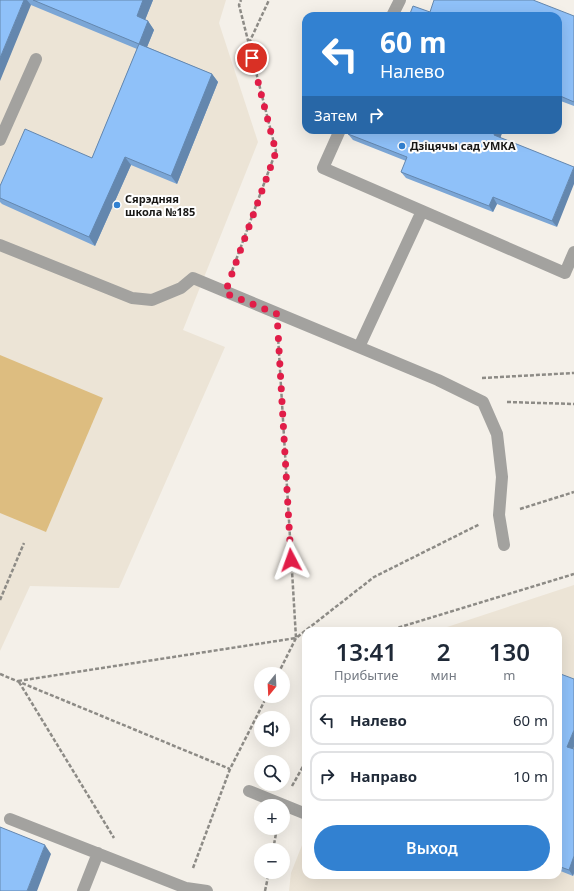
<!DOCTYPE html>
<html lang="ru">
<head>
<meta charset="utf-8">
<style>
  body { margin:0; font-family:"Noto Sans",sans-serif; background:#f2f2f3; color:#1f2937; height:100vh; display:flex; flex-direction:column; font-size:15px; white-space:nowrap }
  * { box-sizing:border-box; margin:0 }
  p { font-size:13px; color:#747a83 }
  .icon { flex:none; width:22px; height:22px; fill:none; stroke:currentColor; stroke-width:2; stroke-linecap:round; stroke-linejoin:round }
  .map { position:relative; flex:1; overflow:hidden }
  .sheet { position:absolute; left:302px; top:627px; width:260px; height:252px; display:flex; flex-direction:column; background:#fff; border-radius:12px; box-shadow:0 4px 16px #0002 }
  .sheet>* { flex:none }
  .banner { position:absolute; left:302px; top:12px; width:260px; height:122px; border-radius:12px; box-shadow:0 4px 16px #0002; background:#3281d1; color:#fff; overflow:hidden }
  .needle { width:26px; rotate:198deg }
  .tools { position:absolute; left:254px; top:667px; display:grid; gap:8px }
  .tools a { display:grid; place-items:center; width:36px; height:36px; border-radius:50%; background:#fff; box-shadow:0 4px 16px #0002; font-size:20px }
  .pin { position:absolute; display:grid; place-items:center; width:34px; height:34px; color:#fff; margin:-17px; border:2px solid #fff; border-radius:50%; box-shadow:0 1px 4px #0007 }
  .me { position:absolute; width:44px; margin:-22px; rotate:356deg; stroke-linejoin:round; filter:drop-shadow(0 0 3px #0008) }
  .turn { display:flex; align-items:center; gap:14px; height:84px; padding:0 12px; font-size:18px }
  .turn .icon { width:52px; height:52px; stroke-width:2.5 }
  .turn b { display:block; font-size:28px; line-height:34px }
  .then { display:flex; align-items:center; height:38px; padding:0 12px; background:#0003; gap:8px; font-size:15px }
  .eta { display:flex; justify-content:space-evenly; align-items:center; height:68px; text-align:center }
  .eta b { font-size:24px; font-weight:600; line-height:28px }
  .cta { display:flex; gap:8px; margin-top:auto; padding:8px 12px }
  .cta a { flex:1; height:46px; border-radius:24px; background:#3281d1; color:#fff; font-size:16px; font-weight:600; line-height:46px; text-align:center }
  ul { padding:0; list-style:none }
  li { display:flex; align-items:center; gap:12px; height:50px; margin:0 8px 6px; padding:0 4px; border:2px solid #e0e1e3; border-radius:12px }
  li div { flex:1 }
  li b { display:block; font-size:15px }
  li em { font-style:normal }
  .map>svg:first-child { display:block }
  .built { fill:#ece4d6 }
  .green { fill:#ddbd80 }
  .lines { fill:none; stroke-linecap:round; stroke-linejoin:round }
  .path { stroke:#8d8b86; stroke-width:2.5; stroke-dasharray:4 2; stroke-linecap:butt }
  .minor { stroke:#a3a29f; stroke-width:12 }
  .wall { fill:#7ba6d6 }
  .shaded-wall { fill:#6487ae }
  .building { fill:#8fc1f9; stroke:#6487ae }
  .route { stroke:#e11d48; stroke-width:7; stroke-dasharray:0 12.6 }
  .poi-dot { fill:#3281d1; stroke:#fff; stroke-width:1.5 }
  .labels { text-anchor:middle; stroke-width:4; stroke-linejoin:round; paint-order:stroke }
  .poi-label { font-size:11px; font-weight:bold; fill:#191816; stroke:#fff; text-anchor:start }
</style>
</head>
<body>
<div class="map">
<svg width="574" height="891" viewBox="0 0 574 891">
  <rect width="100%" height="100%" fill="#f4f0e9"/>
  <path class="built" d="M0,0H226L219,23L258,142L183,330L225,347L119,588L30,586L0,651Z
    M574,585V891H289L291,873L306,835V875H558V631H435Z"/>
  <path class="green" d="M0,355L103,398L46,532L0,513Z"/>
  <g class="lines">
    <path class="path" d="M249,43L269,0
      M232,271L276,151L239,5L241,0
      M482,378L574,373
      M507,402L574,404
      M520,509L574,492
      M0,600L24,543
      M387,631L574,574
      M0,674L230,769
      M278,674L296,638L374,577L480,524
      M18,681L296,638L278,336
      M19,682L114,838
      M292,786L306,761
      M273,850L277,828
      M193,868L230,769L267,696
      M265,891L269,872"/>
    <path class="minor" d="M392,16L400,0
      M340,130L323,168L565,273L574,252
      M0,140L36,59
      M0,245L132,298L152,300L181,288L193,278L438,380L483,402L497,434L502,477L499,515L504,545
      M359,347L422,211
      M249,791L306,814
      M10,819L186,888L207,891
      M83,891L98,853"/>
  </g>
  <path class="wall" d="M0,0H153L145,20L148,21L154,30L147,47L212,74L218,82L177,184L131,165L95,246L2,204L0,202V186L92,158L137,49L31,5Z
    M430,12L574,16V106L558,100V16Z
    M350,130H503L500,138L557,227L497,204L493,212L406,178L401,172L406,161L353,140L348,134Z
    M558,673L573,749H574V873L573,876L558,870Z"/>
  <path class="shaded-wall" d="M24,0H27L31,5L0,81V58Z
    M143,0H153L143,25L137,16Z
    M148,21L154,30L145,52L139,44Z
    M212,74L218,82L177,184L171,176Z
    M496,130H503L499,142L494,135Z
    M125,157L131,165L95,246L89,237Z
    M574,167V184L557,227L552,221Z
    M493,197L497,204L493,212L489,206Z
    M574,730V747L572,753L567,747Z
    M45,845L51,854L37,891H27Z
    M574,856V873L573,876L569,870Z"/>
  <path class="building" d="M0,0H24L0,58Z
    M33,0H143L137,16L148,21L139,44Z
    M434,0H533L574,16V102L558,95V16H409L413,6L430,12Z
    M139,44L212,74L171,176L125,157L89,237L0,198V186L25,129L92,158Z
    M350,130H496L494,135L574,167L552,221L493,197L489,206L401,172L407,157L348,134Z
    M558,673L574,679V730L567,747L574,749V856L569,870L558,866Z
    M0,827L45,845L27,891H0Z"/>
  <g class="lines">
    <path class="route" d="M252,58L276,152L225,293L277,314L291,560"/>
  </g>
  <g class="poi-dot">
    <circle cx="402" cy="146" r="4"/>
    <circle cx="117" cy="205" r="4"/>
  </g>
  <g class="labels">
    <g class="poi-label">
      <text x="410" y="150">Дзіцячы сад УМКА</text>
      <text x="125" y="203">Сярэдняя<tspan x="125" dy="13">школа №185</tspan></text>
    </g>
  </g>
</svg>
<div class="tools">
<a><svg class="needle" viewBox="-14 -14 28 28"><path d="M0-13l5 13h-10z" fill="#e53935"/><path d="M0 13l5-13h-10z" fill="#747a83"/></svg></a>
<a><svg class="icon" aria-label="sound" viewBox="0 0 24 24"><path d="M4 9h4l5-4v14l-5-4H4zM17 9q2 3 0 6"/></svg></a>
<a><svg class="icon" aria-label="search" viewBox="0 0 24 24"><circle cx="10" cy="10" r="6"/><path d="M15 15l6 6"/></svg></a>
<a>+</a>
<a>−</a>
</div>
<div class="pin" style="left:252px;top:58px;background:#d93025"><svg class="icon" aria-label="arrive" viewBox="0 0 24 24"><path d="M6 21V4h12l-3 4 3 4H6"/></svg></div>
<svg class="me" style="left:291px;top:560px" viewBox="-20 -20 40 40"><path d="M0-17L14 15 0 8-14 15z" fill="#e11d48" stroke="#fff" stroke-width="4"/></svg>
<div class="banner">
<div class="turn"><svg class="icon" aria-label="left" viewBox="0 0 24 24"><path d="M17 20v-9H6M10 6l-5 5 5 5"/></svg><div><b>60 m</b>Налево</div></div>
<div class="then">Затем<svg class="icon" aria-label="right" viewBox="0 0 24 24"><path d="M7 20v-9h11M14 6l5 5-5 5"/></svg></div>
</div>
<section class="sheet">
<div class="eta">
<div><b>13:41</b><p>Прибытие</p></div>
<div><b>2</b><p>мин</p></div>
<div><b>130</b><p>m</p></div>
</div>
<ul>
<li><svg class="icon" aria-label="left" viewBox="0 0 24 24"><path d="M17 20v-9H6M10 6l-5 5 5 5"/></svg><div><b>Налево</b></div><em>60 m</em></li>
<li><svg class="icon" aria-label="right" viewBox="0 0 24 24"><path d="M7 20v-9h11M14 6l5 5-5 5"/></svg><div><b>Направо</b></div><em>10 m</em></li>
</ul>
<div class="cta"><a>Выход</a></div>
</section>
</div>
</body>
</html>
